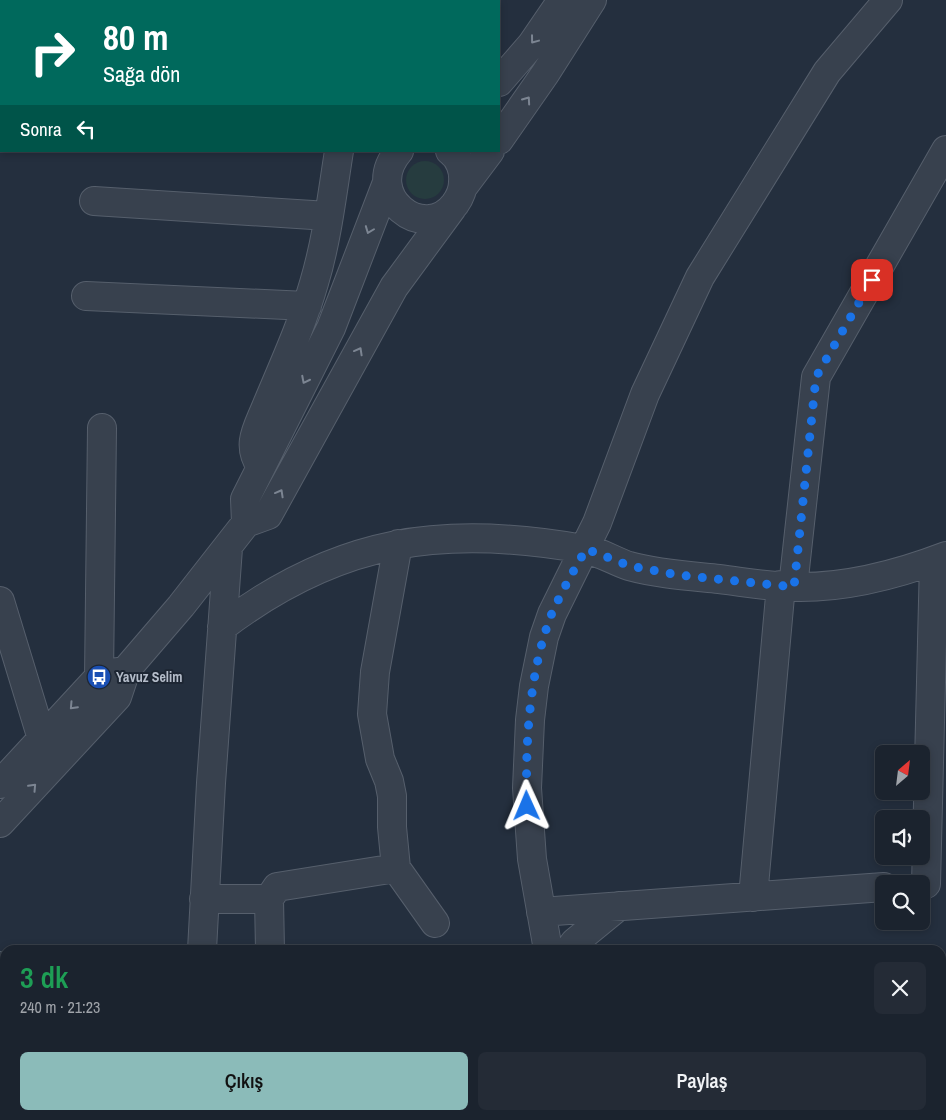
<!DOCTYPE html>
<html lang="tr">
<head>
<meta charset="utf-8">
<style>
  body { margin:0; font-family:"Archivo Narrow",sans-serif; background:#242b36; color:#f1f3f6; height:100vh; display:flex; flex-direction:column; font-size:19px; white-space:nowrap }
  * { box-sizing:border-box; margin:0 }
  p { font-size:16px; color:#a0a4aa }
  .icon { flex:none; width:28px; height:28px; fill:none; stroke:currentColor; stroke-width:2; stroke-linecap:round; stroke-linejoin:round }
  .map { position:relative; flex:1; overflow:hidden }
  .details { position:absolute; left:0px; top:945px; width:946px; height:175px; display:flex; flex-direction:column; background:#1b232e; border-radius:15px 15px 0 0; box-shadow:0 2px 8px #0003,0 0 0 1px #39404a }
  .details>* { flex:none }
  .banner { position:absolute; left:0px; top:0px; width:500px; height:152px; box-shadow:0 2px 8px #0003,0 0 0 1px #39404a; background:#00695c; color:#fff; overflow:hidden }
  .needle { width:32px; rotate:28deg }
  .fabs { position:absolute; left:875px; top:745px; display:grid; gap:10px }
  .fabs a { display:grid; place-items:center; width:55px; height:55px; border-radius:8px; background:#1b232e; box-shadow:0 2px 8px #0003,0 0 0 1px #39404a; font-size:25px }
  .pin { position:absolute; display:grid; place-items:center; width:42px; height:42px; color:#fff; margin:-21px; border-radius:10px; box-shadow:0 2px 8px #0006 }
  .me { position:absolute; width:55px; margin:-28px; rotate:359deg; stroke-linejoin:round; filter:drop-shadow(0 0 4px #0008) }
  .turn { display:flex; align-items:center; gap:18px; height:105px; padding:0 20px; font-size:22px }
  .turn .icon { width:65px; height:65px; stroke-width:2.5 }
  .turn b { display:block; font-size:35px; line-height:42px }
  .then { display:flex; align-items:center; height:48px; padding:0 20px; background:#0003; gap:10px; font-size:19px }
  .round { display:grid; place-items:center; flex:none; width:52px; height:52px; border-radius:8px; background:#242b36 }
  .head { display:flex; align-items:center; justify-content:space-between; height:85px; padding:0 20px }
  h1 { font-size:30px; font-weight:600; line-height:38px; color:#1e9e55 }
  .button { display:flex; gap:10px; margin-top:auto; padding:10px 20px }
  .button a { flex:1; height:58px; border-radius:8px; background:#8bbbb9; color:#111; font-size:20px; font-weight:600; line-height:58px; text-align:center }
  .button a+a { background:#242b36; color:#f1f3f6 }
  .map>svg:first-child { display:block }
  .green { fill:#263c3f }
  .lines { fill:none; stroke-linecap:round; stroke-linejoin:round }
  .minor-casing { stroke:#565f6c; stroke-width:30 }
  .path { stroke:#44595c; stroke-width:3; stroke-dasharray:4 4; stroke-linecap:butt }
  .minor { stroke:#38414e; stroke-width:28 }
  .rail-casing { stroke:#5a6575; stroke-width:5.5 }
  .rail { stroke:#1d2633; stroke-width:4; stroke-dasharray:11; stroke-linecap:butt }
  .oneway { stroke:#7c8592 }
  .route { stroke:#1a73e8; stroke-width:9; stroke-dasharray:0 16.2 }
  .labels { text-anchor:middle; stroke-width:4; stroke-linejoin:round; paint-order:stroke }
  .poi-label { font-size:14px; font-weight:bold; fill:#b4bcc9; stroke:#1d2633; text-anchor:start }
</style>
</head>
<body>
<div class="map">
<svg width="946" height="1120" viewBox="0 0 946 1120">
  <rect width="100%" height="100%" fill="#242f3e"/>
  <path class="green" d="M406 180a19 19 0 1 1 38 0a19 19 0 1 1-38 0Z"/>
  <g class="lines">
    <g class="minor-casing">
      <path id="minor" d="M432,0V1
        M116,1L119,0
        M0,52L1,51
        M499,82L532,44L562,0
        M499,140L545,74L592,0
        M399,151C361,195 424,245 455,204C460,197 463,190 463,182C464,171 460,158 450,151
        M463,187L490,151
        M94,201L328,216
        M86,296L307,306
        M261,467C246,445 257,429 266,407C283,366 302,325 314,283C327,240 332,195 339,151
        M246,523L245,499L331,328L386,185
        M398,544L375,672L372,714L380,759L389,781L392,796V827L396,868L435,923
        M793,587L816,377L946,150
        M0,601L42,739
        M222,627C338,539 443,524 583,549C599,551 614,561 629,566C658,574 690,576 719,579C744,582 770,587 795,587C845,588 899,574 946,556
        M99,677L102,428
        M0,784L99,677L117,672
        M0,823L117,697L126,670L181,606L246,523L268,515L394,287L452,208
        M926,884L934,561
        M753,897L781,585
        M204,899H269L277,887L396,868
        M269,899L270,950
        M541,912L884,887
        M202,950L211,783L228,548
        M548,950L532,859L527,788L530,720L534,686L544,637L552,614L597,523L645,394L700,277L827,72L888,0
        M569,950L575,942L619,906
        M0,966L5,969
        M941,1020H946
        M283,1115L284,1120
        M588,1115L590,1120
        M169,1120L171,1115"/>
    </g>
    <path class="path" d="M0,123L1,122"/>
    <use href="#minor" class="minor"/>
    <g class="rail-casing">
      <path id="rail" d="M213,1L216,0
        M0,93L1,92"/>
    </g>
    <use href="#rail" class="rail"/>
  </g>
  <defs><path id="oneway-chevron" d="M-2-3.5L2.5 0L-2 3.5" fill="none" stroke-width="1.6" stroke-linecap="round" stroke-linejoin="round" transform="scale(1.25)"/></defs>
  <g class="oneway">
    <use href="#oneway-chevron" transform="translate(534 40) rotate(127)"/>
    <use href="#oneway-chevron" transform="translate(527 100) rotate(-55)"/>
    <use href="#oneway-chevron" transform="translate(369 230) rotate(111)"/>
    <use href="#oneway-chevron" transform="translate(359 351) rotate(-61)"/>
    <use href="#oneway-chevron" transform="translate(305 380) rotate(117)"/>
    <use href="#oneway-chevron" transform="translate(280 493) rotate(-61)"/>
    <use href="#oneway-chevron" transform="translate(73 706) rotate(133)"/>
    <use href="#oneway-chevron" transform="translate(33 787) rotate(-47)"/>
  </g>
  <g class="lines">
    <path class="route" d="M527,806C525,745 529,671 552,613C562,591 574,570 586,549L630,566L678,575L794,587L816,377L872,280"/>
  </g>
  <defs>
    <g id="bus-disc" transform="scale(1.25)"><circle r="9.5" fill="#1a4fb4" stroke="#1d2633"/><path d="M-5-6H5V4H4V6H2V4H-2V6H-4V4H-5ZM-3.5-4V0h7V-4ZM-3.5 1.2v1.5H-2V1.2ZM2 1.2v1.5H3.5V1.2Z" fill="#fff"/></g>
  </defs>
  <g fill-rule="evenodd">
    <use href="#bus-disc" x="99" y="677"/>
  </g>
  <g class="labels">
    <g class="poi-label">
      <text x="116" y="682">Yavuz Selim</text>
    </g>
  </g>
</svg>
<div class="fabs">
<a><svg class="needle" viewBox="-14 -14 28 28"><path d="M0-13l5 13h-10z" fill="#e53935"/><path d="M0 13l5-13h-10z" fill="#a0a4aa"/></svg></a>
<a><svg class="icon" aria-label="sound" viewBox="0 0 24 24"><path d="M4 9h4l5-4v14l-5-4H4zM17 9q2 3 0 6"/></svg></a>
<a><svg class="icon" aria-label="search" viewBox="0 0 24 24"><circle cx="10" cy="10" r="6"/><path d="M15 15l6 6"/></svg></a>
</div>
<div class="pin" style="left:872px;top:280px;background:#d93025"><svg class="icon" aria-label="arrive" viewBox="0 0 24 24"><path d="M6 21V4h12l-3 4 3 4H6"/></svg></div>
<svg class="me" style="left:527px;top:806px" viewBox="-20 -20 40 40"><path d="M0-17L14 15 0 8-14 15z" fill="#1a73e8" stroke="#fff" stroke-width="4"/></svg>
<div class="banner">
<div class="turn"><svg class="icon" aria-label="right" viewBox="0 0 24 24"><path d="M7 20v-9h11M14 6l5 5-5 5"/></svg><div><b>80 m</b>Sağa dön</div></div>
<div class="then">Sonra<svg class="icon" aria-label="left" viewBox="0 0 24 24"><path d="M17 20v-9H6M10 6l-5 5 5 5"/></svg></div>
</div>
<section class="details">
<div class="head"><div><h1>3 dk</h1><p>240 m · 21:23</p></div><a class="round"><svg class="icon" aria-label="close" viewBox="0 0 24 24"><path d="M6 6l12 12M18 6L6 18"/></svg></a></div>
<div class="button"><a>Çıkış</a><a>Paylaş</a></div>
</section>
</div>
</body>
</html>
